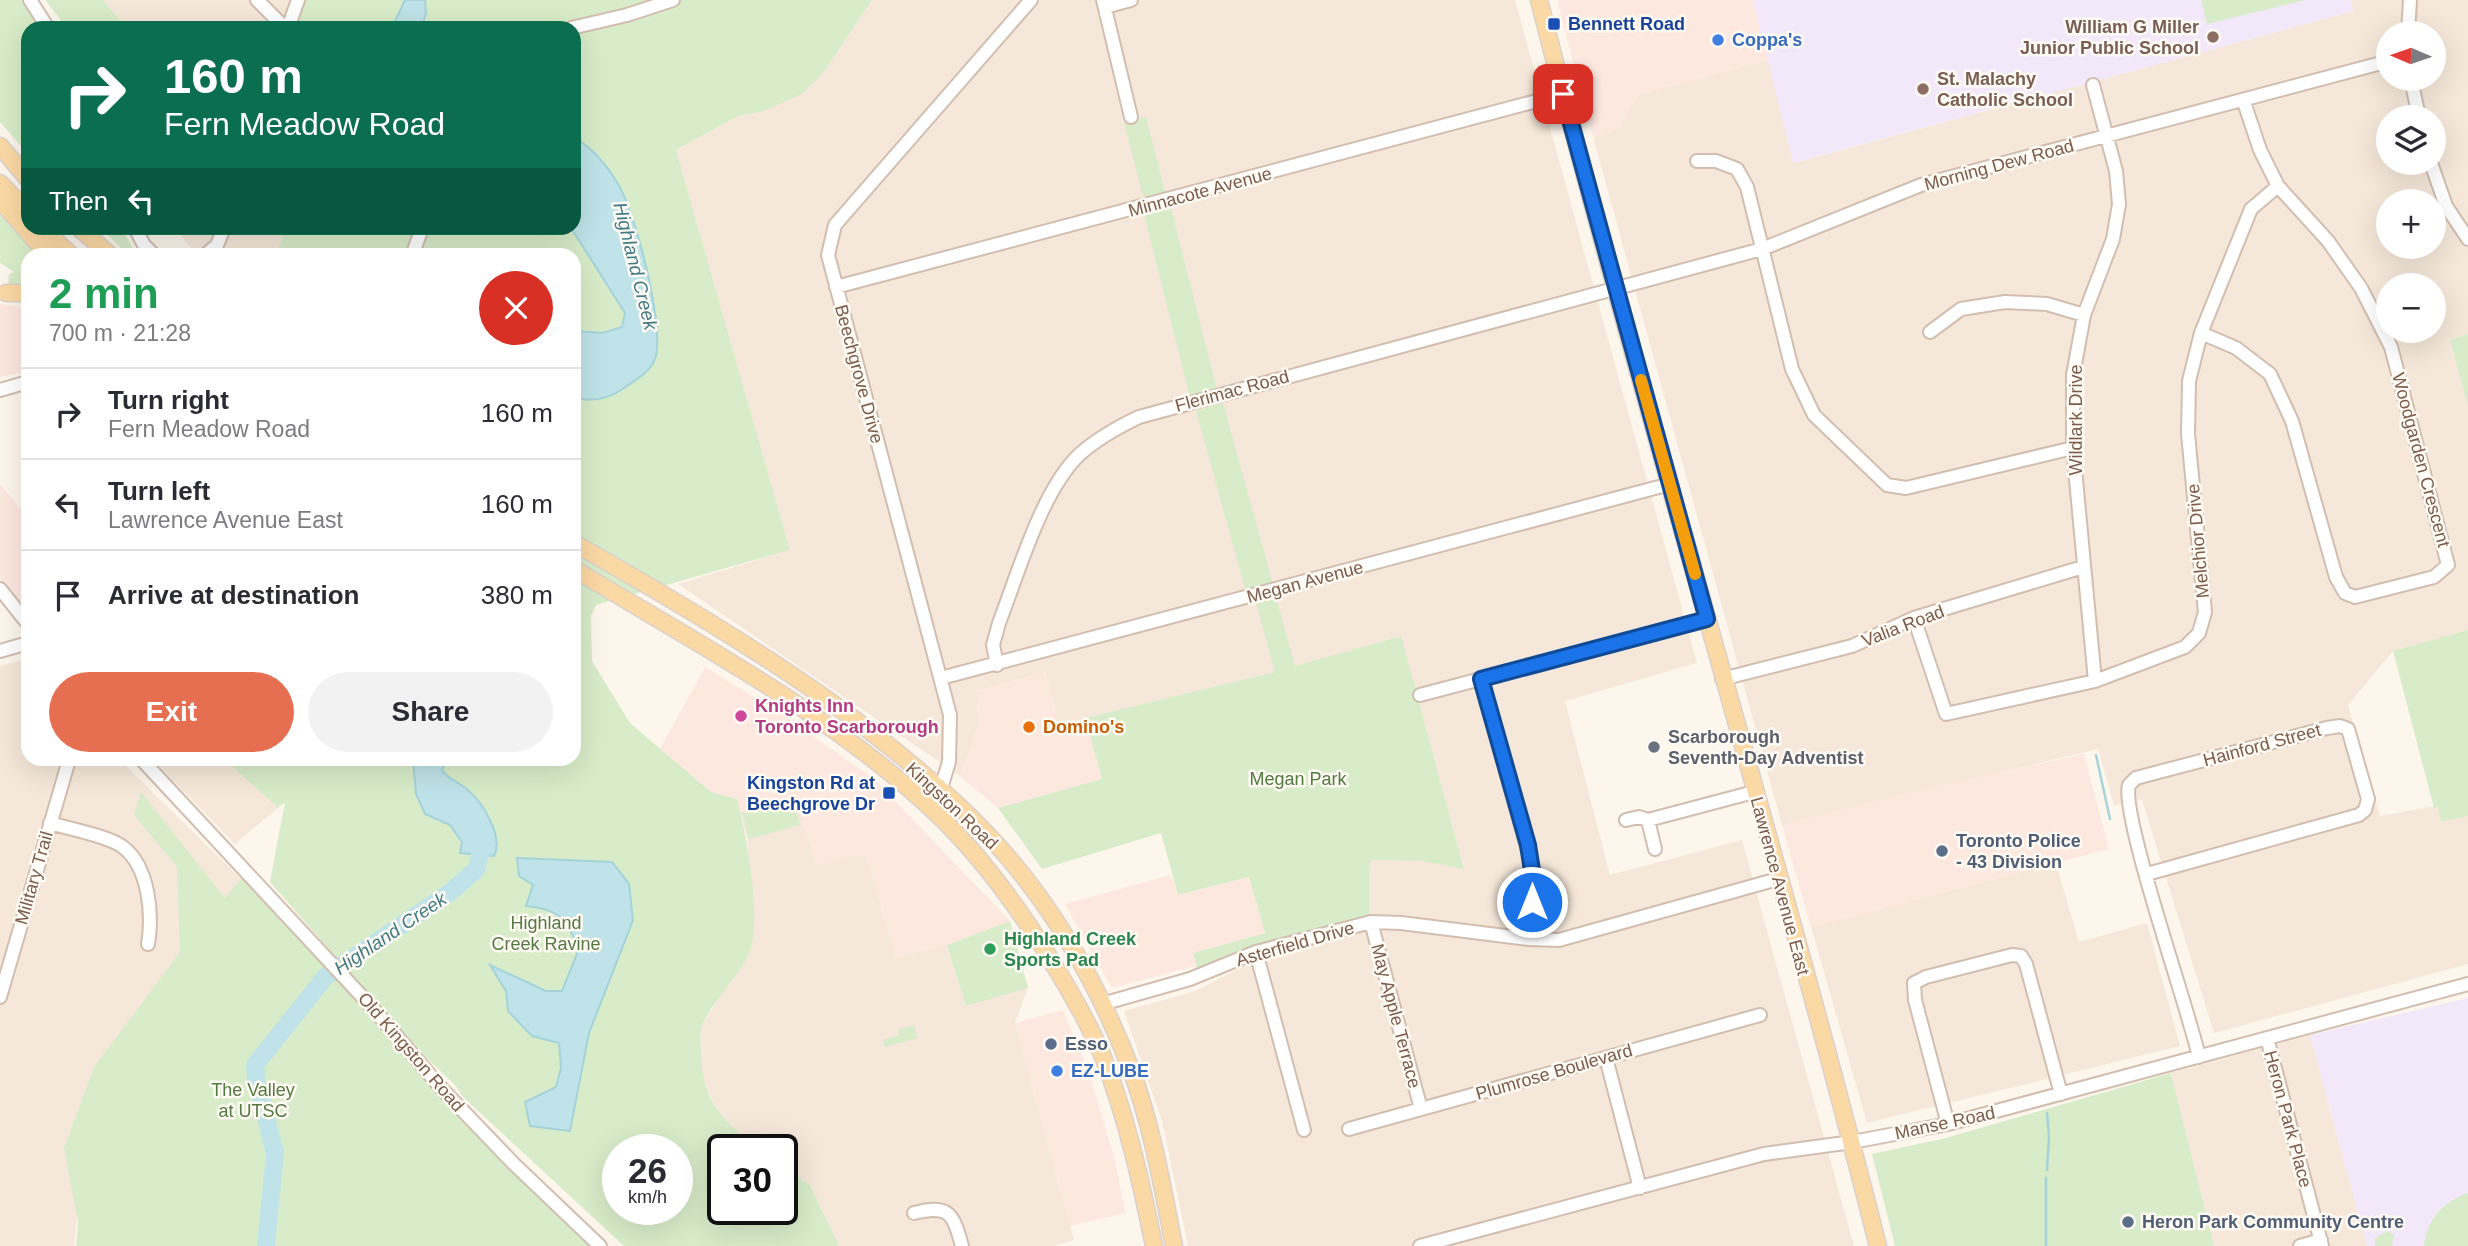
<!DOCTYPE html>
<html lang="en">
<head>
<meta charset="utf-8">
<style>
  body { margin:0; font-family:Helvetica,sans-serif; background:#f2f2f3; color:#2b2b33; height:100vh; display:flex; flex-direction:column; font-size:26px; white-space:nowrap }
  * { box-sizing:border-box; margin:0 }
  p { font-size:23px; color:#7c7c81 }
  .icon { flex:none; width:38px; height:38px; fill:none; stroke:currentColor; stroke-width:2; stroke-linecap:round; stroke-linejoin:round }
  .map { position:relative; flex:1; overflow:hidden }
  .sheet { position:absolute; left:21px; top:248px; width:560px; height:518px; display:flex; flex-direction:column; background:#fff; border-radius:21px; box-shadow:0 7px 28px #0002 }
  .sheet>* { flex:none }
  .banner { position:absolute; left:21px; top:21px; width:560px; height:214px; border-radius:21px; box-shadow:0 7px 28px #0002; background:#0b6e4f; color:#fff; overflow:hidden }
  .needle { width:46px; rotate:272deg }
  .buttons { position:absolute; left:2376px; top:21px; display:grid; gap:14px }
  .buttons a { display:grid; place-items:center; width:70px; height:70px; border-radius:50%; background:#fff; box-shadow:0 7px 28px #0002; font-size:35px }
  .speed { position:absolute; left:602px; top:1134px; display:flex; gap:14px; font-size:35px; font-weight:700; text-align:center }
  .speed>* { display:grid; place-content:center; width:91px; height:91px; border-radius:50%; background:#fff; box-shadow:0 7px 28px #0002; line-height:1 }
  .speed small { font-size:18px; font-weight:400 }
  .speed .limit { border:4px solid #111; border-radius:10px; background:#fff; color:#111 }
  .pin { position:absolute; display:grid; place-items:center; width:60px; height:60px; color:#fff; margin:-30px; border-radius:14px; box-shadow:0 4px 10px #0006 }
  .me { position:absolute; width:77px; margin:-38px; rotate:0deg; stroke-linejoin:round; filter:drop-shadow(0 0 5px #0008) }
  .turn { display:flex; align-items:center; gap:24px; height:147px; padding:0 28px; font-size:32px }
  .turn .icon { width:91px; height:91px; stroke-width:2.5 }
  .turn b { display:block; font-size:49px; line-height:60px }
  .then { display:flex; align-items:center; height:66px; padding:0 28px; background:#0003; gap:14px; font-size:26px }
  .round { display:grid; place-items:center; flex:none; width:74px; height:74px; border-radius:37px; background:#f2f2f3 }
  .headline { display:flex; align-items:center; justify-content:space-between; height:119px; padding:0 28px }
  h1 { font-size:42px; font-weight:800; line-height:52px; color:#1e9e55 }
  .action { display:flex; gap:14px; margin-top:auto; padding:14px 28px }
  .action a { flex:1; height:80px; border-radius:42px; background:#e76f51; color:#fff; font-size:28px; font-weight:800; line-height:80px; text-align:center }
  .action a+a { background:#f2f2f3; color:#2b2b33 }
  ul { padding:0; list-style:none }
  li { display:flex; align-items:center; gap:21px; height:91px; padding:0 28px; border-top:2px solid #e1e1e2 }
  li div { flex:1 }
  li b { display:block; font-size:26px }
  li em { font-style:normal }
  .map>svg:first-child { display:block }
  .residential { fill:#f5e8da; fill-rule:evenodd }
  .commercial { fill:#fde8e0 }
  .education { fill:#f3e8fa }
  .green { fill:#d8ecc9; fill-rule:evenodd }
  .water { fill:#bfe3e8; stroke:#a5d3da; stroke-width:2 }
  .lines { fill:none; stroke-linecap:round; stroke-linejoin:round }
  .stream { stroke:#a5d3da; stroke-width:2.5 }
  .river { stroke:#bfe3e8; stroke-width:18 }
  .minor-casing { stroke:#d1beb0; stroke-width:16 }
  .major-casing { stroke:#dad1cd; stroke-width:19 }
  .minor { stroke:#fff; stroke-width:12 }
  .major { stroke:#fbd9a5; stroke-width:16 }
  .route-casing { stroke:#114b97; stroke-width:18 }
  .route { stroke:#1a73e8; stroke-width:12 }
  .slow { stroke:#f59e0b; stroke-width:12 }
  .transit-dot { fill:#1a4fb4; stroke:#fffaf3; stroke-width:2.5 }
  .education-dot { fill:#8d6e63; stroke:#fffaf3; stroke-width:2.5 }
  .shop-dot { fill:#3f7fe0; stroke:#fffaf3; stroke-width:2.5 }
  .hotel-dot { fill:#d1479c; stroke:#fffaf3; stroke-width:2.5 }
  .food-dot { fill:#e8710a; stroke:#fffaf3; stroke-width:2.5 }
  .worship-dot { fill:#6b7280; stroke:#fffaf3; stroke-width:2.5 }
  .service-dot { fill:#5c6f8a; stroke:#fffaf3; stroke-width:2.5 }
  .leisure-dot { fill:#2e9e5b; stroke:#fffaf3; stroke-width:2.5 }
  .labels { text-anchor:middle; stroke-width:5; stroke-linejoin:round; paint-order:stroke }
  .transit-label { font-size:18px; font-weight:bold; fill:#164399; stroke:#fffaf3; text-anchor:start }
  .education-label { font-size:18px; font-weight:bold; fill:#785e54; stroke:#fffaf3; text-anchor:end }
  .shop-label { font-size:18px; font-weight:bold; fill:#366cbe; stroke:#fffaf3; text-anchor:start }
  .street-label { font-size:18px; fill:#7a5c4d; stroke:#fffaf3 }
  .hotel-label { font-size:18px; font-weight:bold; fill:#b23c85; stroke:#fffaf3; text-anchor:start }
  .food-label { font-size:18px; font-weight:bold; fill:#c56008; stroke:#fffaf3; text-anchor:start }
  .worship-label { font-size:18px; font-weight:bold; fill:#5b616d; stroke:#fffaf3; text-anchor:start }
  .park-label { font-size:18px; fill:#537a41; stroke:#fffaf3 }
  .service-label { font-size:18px; font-weight:bold; fill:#4e5e75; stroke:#fffaf3; text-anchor:start }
  .leisure-label { font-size:18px; font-weight:bold; fill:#27864d; stroke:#fffaf3; text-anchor:start }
  .water-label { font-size:19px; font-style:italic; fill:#437c86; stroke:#fffaf3 }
</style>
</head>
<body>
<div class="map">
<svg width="2468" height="1246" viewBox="0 0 2468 1246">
  <rect width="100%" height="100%" fill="#fdf6ec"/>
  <path class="residential" d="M103,0H305L295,28H127Z
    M872,0H1515L1697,663L1565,701L1610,875L1742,840L1854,1246H1188L1162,1121L1124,1011L1195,991L1246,965L1268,942L1369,917L1370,860L1422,861L1464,868L1400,636L1275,672L1058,725L1045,672L977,691L979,723L960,776L678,584L790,550L676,150L738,116L761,112L823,73Z
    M2350,0H2468V334L2450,340L2468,407V631L2393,651L2348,705L2380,816L2468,800V964L2214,1033L2142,800L2114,805L2098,749L1782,825L1593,137L1618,129L1639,94L1769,60L1794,163L2353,11ZM2389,33H2434V79H2389ZM2389,117H2434V163H2389ZM2389,201H2434V247H2389ZM2389,285H2434V331H2389Z
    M174,228H286L276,256L197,255Z
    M27,659L28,760H120L241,879L145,999L91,1085L74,1246H0V666Z
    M153,760H225L278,808L235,844Z
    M794,798L866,854L896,957L947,945L966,1006L1028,988L1015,1023L1074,1240L1054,1246H839L810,1185L782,1165V1150H761L729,1126L718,1113L701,1076V1027L751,947L753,898L747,839L740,812Z
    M2056,863L2079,942L2147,923L2180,1046L1867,1123L1811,927Z
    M2310,1035L2367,1246H2214L2171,1073Z"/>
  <path class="commercial" d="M1557,0H1753L1769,60L1639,94L1618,129L1593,137Z
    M0,304L28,308V371L0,377Z
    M0,484L28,518V613L0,578Z
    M705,667L781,714L873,778L1010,921L947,945L896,957L866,854L816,865L794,798L740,812L737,799L711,792L660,749Z
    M1045,672L1058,725L1085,718L1102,779L998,808L960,776L979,723L976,691Z
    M2084,754L2109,849L1811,927L1782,825L1898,795Z
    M1171,875L1178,895L1249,877L1265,933L1193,953L1196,966L1112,988L1065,904Z
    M1063,1010L1088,1070L1115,1160L1125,1213L1070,1226L1015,1023Z"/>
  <path class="education" d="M1753,0H2350L2353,11L1793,163Z
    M2468,998V1246H2367L2310,1035Z"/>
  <path class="green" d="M0,0H22L41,28H28V154L0,122Z
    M45,0H103L127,28H67Z
    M305,0H872L823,73L802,94L761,112L738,116L676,150L790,550L596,605L591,616L592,661L630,723L711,792L737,799C746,834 761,912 751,947C743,973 714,999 703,1024C699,1032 701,1043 701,1051C701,1101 723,1122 761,1150H723V1209H782V1165L810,1185L839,1246H624L464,1098L455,1085L413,1045L270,882L285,802L278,808L225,760H574V256L276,255L286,228H574V28H295ZM618,1150H677V1209H618Z
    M2201,0H2305L2207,24Z
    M1146,117L1166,195L1144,200L1124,123Z
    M1171,208L1217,390L1190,397L1144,215Z
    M0,215L37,255L28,256V290L8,285L9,274L14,272L0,263Z
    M101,228H121L137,255H128Z
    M2468,334V407L2450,340Z
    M1223,403L1273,584L1246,592L1196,411Z
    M1276,597L1295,666L1401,636L1464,869L1422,861L1370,860L1369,917L1268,942L1197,969L1193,953L1265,933L1249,877L1178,895L1161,833L1042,869L998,808L1102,779L1085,718L1275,672L1256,603Z
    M2468,630V816L2441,822L2438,807L2434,808L2393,651Z
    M141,792L225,898L243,876L420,1069L609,1246H76L78,1222L64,1148L94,1067L180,952L177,867L134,815Z
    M793,799L800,825L749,839L742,813Z
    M1010,921L1028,988L966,1006L947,945Z
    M914,1025L918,1038L885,1047L883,1040L899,1035L898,1030Z
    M2171,1073L2214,1246H1895L1872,1154L1946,1138Z
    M2468,1193V1246H2424C2427,1219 2443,1202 2468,1193Z
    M2387,1231L2394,1235L2392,1246H2375V1238Z"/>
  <path class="water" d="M405,0H425L426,12L422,28H392Z
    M574,138C592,147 608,167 618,184C635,211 666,330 655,359C650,372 636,380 624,388C609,399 592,402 574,398V331L603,333L622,327L625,313L571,228H574Z
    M413,760H447L442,770C450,781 460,782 469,791C483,803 504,838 494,856L460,853L462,842L450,825L425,814L416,794Z
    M517,858L612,862L629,884L633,920L589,1033L570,1131L530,1126L525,1102L556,1087L561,1068L559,1043L532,1036L508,1011L506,991L490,965L546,991H562L579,949C565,918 560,909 526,906L533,885L519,876Z"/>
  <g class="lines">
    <path class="stream" d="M2096,755L2110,819
      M2047,1170L2049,1137L2047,1113
      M2046,1245V1178"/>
    <path class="river" d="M266,1246L275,1153L256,1079L255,1065L326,976L449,893L476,870L482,849L480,832"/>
    <g class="minor-casing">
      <path id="minor" d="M30,0L48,28
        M257,0L285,28
        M1103,0L1131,117
        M1105,7L1131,0
        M288,28L298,0
        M571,28L627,15L673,0
        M2408,33L2410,0
        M2411,79L2419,117
        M2093,85L2116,171L2119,204L2113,239L2084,315L2073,375V448L2095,681
        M1697,161H1716L1737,169L1747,187L1792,369L1814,415L1887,485L1906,488L2073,448
        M2431,163L2446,206L2468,239
        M135,228L144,245L155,256
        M204,256L217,245L224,228
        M412,256L422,228
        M836,287L1563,94
        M1930,332L1961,309L2005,302L2047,304L2084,315
        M2201,333L2236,348L2270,374L2292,421L2336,577L2345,593L2355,597L2434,577L2448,565L2391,347L2361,288L2328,241L2278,186L2260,150L2244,102
        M0,390L28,382
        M0,589L28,624
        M1914,618L1946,714L2095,681L2185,647L2199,633L2205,612L2188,434L2189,381L2201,333L2251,209L2278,186
        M0,651L28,643
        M997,665L993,645L999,623C1018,574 1042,489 1080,454C1098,438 1118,427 1139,417L1762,249L1921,185L2389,61
        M941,678L1670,484
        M1481,679L1532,866L1529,939
        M1722,679L1852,646L1914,618L2083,567
        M1420,695L1707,619
        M142,760L369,1004L443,1090L514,1164L600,1246
        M934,811L949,762L950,715L828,255L835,225L1031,0
        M1626,820L1639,817L1648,820L1754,792
        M1648,820L1655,849
        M50,823C69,829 109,836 123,847C149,867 153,914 148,944
        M2147,874L2359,815L2365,810L2368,799L2348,729L2340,726L2327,728L2151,774L2136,778L2129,785C2120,814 2189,1010 2199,1057
        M1371,922L1421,1109
        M1256,952L1304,1130
        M0,997L69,760
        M1102,1004L1190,979L1256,952L1371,922L1401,923L1529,939L1559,940L1778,879
        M2267,1038L2322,1246
        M1606,1058L1640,1188
        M1948,1124L1915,1000L1914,983L1926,977L2012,955L2021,956L2026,964L2061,1094
        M1349,1129L1760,1015
        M914,1213C950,1204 953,1214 962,1246
        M1420,1246L1764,1154L1852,1142L1948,1124L2468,984
        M2300,1246L2321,1240"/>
    </g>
    <g class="major-casing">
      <path id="major" d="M1539,0C1645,417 1772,829 1878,1246
        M0,146L28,179
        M0,183L28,212
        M0,200L49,256
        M42,228L72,256
        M79,228L111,256
        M6,293H28
        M574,543C715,623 874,717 987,834C1049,899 1098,983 1130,1067C1152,1125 1162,1185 1174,1246
        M574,569C696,643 828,712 933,810C979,853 1018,907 1051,960C1070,991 1089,1023 1103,1057C1127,1118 1141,1182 1154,1246"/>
    </g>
    <use href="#minor" class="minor"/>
    <use href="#major" class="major"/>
  </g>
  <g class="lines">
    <g class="route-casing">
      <path id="route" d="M1532,902L1534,883L1528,845L1481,679L1707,619L1563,94"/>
    </g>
    <use href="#route" class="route"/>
    <path class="slow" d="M1641,380L1695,574"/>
  </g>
  <g class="transit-dot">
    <rect x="1547" y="17" width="14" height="14" rx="3.5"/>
    <rect x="882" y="786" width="14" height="14" rx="3.5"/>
  </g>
  <g class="education-dot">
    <circle cx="2213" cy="37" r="7"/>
    <circle cx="1923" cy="89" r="7"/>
  </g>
  <g class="shop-dot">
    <circle cx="1718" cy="40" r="7"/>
    <circle cx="1057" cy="1071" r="7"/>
  </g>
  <circle class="hotel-dot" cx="741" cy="716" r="7"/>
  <circle class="food-dot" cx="1029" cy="727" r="7"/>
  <circle class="worship-dot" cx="1654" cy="747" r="7"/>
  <g class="service-dot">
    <circle cx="1942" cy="851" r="7"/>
    <circle cx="1051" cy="1044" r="7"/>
    <circle cx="2128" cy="1222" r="7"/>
  </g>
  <circle class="leisure-dot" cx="990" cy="949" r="7"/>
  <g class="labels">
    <g class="transit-label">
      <text x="1568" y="30">Bennett Road</text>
      <text x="875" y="789" text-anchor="end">Kingston Rd at<tspan x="875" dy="21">Beechgrove Dr</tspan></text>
    </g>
    <g class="education-label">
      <text x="2199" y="33">William G Miller<tspan x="2199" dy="21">Junior Public School</tspan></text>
      <text x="1937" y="85" text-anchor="start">St. Malachy<tspan x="1937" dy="21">Catholic School</tspan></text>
    </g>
    <g class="shop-label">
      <text x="1732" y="46">Coppa's</text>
      <text x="1071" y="1077">EZ-LUBE</text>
    </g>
    <g class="street-label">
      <text transform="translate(1999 165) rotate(-15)" y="6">Morning Dew Road</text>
      <text transform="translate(1200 192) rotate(-15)" y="6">Minnacote Avenue</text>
      <text transform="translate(859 374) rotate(75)" y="6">Beechgrove Drive</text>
      <text transform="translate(1232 391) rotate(-15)" y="6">Flerimac Road</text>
      <text transform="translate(2076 420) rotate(-90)" y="6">Wildlark Drive</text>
      <text transform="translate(2421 460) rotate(75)" y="6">Woodgarden Crescent</text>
      <text transform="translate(2198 541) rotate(-95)" y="6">Melchior Drive</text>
      <text transform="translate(1305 582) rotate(-15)" y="6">Megan Avenue</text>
      <text transform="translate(1903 626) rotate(-21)" y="6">Valia Road</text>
      <text transform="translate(2262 745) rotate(-15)" y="6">Hainford Street</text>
      <text transform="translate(952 806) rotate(43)" y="6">Kingston Road</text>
      <text transform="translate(34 878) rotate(-74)" y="6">Military Trail</text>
      <text transform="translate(1780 886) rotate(75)" y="6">Lawrence Avenue East</text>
      <text transform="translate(1295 944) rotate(-16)" y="6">Asterfield Drive</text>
      <text transform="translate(1396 1016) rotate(75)" y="6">May Apple Terrace</text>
      <text transform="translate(411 1052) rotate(49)" y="6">Old Kingston Road</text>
      <text transform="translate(1554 1072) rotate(-16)" y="6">Plumrose Boulevard</text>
      <text transform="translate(2288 1119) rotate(75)" y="6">Heron Park Place</text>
      <text transform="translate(1945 1123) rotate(-12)" y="6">Manse Road</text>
    </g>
    <g class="hotel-label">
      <text x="755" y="712">Knights Inn<tspan x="755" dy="21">Toronto Scarborough</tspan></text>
    </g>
    <g class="food-label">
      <text x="1043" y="733">Domino's</text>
    </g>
    <g class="worship-label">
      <text x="1668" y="743">Scarborough<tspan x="1668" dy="21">Seventh-Day Adventist</tspan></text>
    </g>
    <g class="park-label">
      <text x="1298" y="785">Megan Park</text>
      <text x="546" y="929">Highland<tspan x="546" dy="21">Creek Ravine</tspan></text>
      <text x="253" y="1096">The Valley<tspan x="253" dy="21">at UTSC</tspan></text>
    </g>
    <g class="service-label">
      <text x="1956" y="847">Toronto Police<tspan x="1956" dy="21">- 43 Division</tspan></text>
      <text x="1065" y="1050">Esso</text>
      <text x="2142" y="1228">Heron Park Community Centre</text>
    </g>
    <g class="leisure-label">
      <text x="1004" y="945">Highland Creek<tspan x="1004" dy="21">Sports Pad</tspan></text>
    </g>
    <g class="water-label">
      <text transform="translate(636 266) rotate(76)" y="7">Highland Creek</text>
      <text transform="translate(390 933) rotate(-34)" y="7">Highland Creek</text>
    </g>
  </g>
</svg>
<div class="buttons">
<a><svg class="needle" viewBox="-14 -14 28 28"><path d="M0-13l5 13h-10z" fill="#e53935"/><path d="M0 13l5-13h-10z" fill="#7c7c81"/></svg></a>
<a><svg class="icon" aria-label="layers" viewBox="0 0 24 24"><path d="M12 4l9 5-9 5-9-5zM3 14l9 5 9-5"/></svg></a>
<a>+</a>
<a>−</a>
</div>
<div class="speed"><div>26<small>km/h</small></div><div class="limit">30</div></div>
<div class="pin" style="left:1563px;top:94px;background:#d93025"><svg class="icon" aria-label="arrive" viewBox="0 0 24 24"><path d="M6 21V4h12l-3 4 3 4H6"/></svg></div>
<svg class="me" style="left:1532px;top:902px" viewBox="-20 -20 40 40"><circle r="17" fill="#1a73e8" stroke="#fff" stroke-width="3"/><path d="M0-11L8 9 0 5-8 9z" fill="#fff"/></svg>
<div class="banner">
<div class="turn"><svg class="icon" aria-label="right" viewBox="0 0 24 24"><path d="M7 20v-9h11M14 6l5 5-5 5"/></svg><div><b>160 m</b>Fern Meadow Road</div></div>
<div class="then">Then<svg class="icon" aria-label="left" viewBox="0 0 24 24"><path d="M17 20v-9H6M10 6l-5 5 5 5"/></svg></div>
</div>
<section class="sheet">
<div class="headline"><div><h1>2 min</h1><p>700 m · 21:28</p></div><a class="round" style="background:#d93025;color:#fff"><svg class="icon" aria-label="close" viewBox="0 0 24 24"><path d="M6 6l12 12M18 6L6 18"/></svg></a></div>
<ul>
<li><svg class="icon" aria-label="right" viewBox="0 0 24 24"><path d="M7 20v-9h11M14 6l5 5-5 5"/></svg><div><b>Turn right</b><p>Fern Meadow Road</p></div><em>160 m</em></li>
<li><svg class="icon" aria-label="left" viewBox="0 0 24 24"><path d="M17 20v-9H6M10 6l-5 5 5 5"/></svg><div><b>Turn left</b><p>Lawrence Avenue East</p></div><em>160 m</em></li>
<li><svg class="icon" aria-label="arrive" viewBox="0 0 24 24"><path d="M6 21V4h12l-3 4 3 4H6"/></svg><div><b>Arrive at destination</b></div><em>380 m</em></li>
</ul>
<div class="action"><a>Exit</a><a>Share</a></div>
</section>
</div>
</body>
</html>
